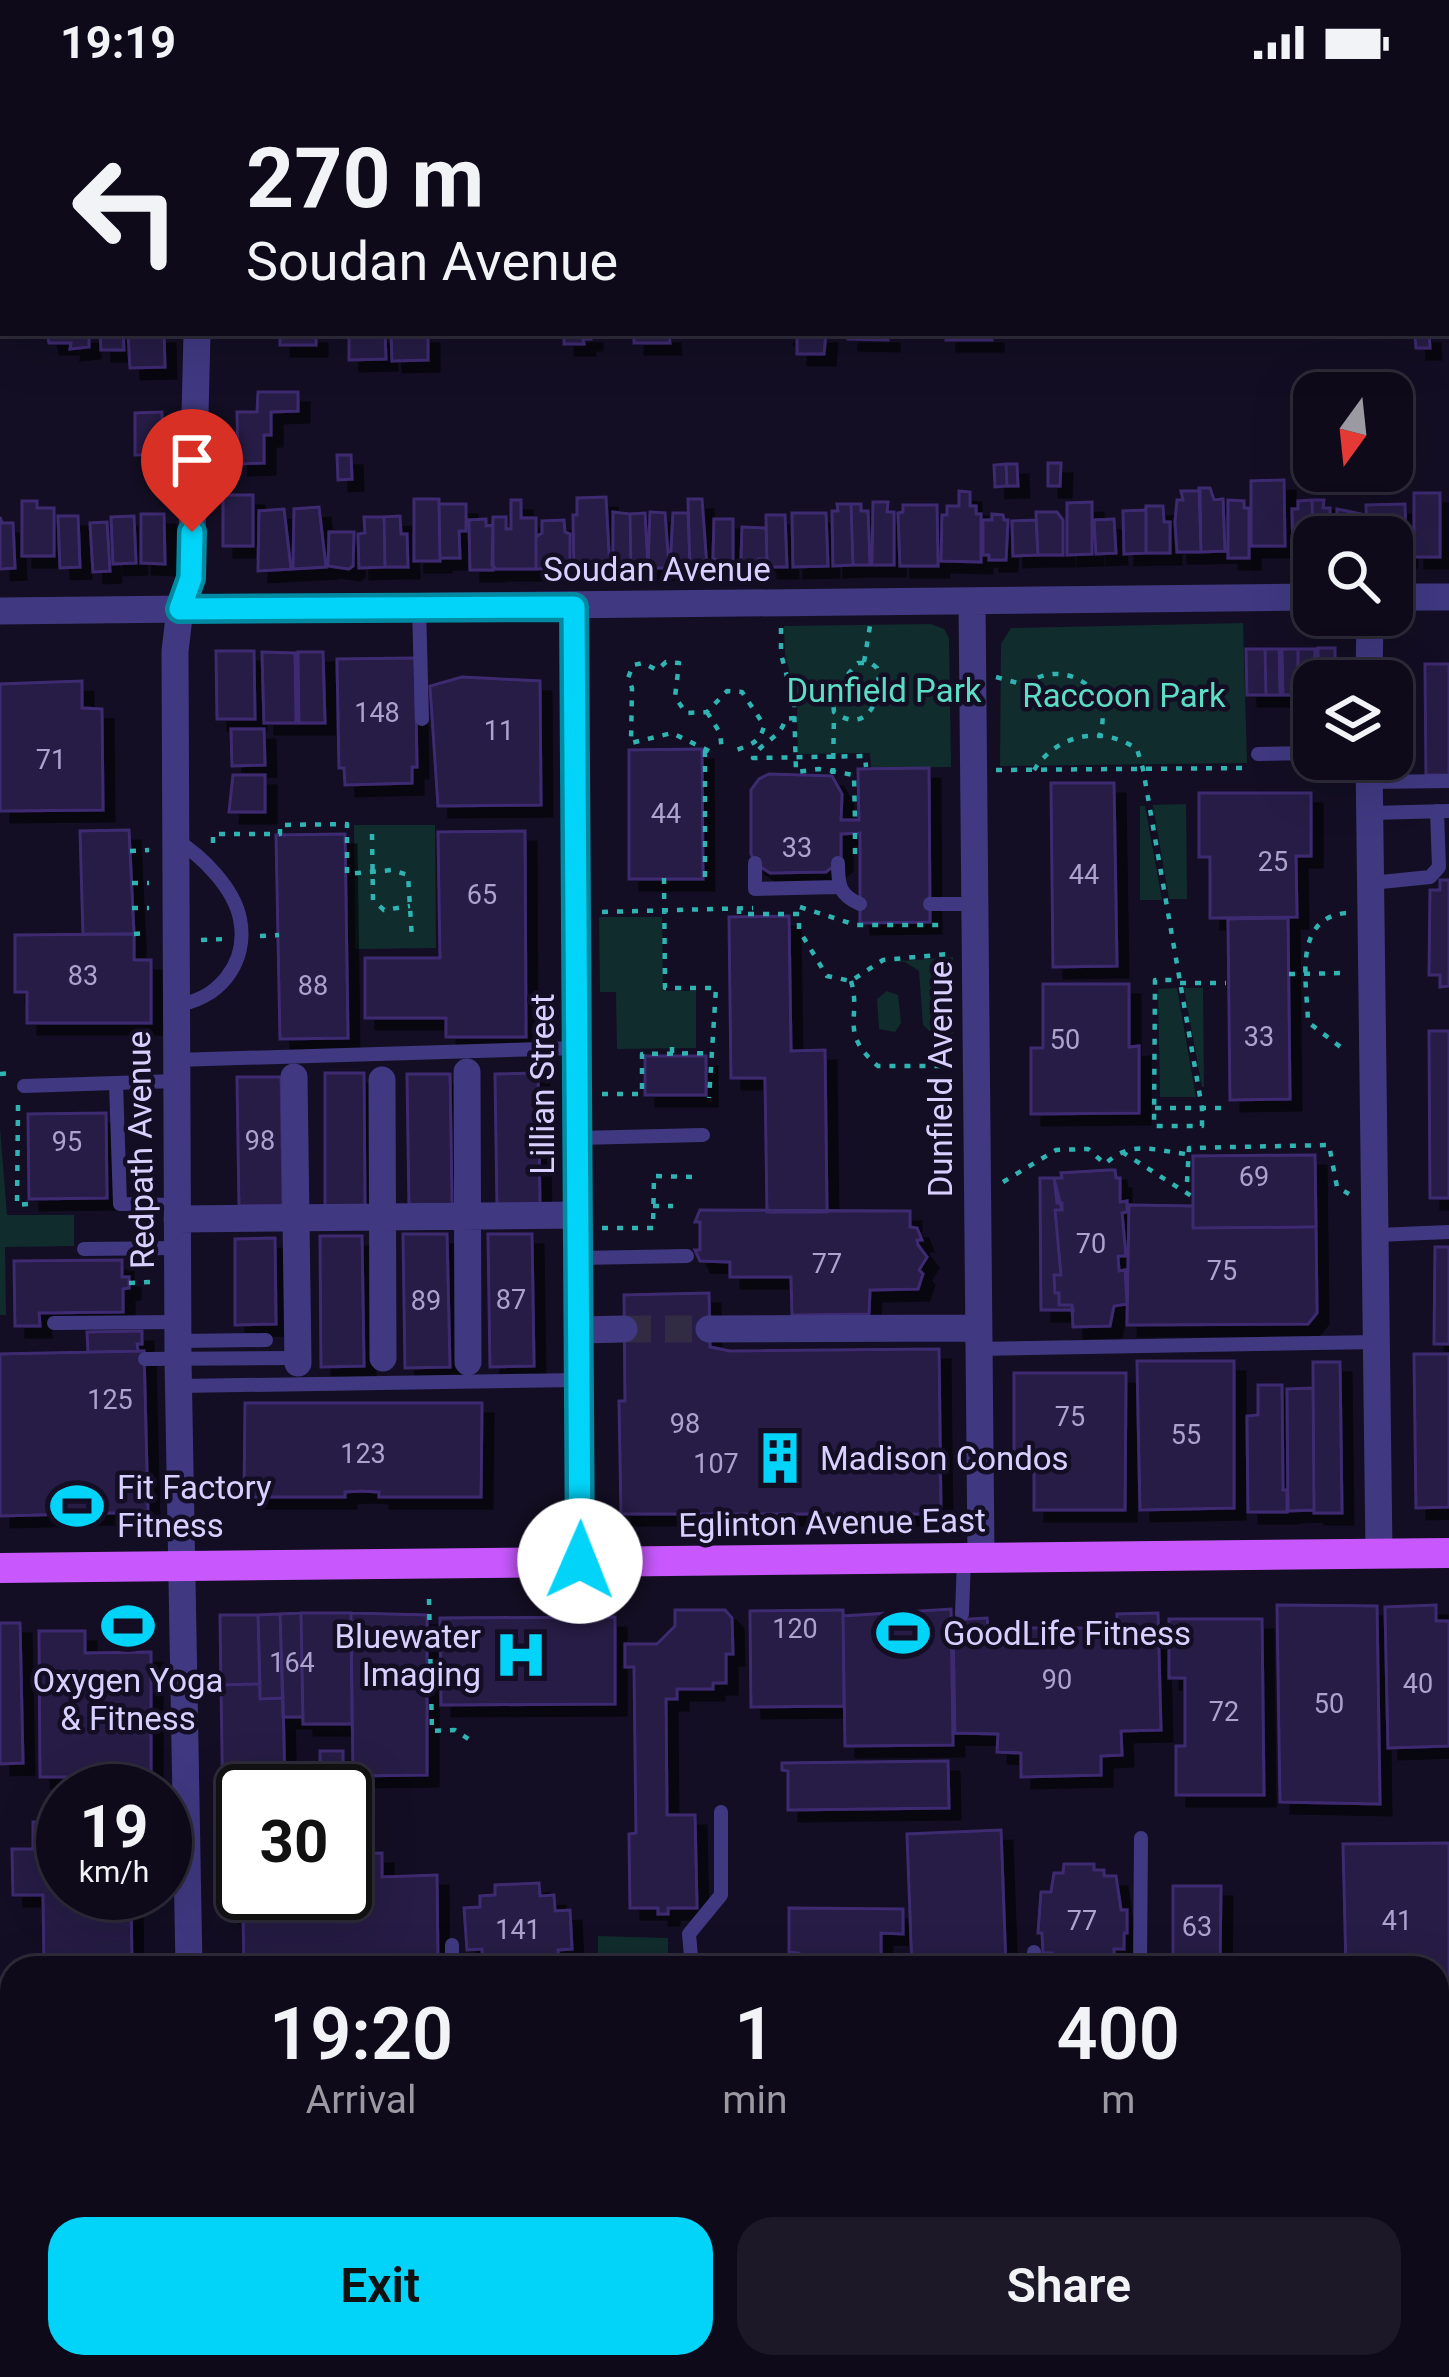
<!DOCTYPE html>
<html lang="en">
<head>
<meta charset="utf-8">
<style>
  body { margin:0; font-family:Roboto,sans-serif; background:#1c1827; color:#f1f3f6; height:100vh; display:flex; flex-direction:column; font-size:45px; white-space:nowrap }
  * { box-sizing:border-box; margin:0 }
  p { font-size:39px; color:#9b9aa2 }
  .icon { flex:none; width:66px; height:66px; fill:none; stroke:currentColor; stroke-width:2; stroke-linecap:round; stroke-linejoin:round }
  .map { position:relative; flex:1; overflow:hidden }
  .drawer { position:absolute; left:0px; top:1872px; width:1449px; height:423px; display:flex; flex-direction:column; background:#0e0a1a; border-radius:36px 36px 0 0; box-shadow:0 12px 48px #0002,0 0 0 3px #2e2b39 }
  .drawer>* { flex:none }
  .top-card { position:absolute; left:0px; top:0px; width:1449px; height:252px; box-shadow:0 12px 48px #0002,0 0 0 3px #2e2b39; background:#0e0a1a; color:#f1f3f6; overflow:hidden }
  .needle { width:78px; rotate:195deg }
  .fabs { position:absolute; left:1293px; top:288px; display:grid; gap:24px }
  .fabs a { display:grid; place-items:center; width:120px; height:120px; border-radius:24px; background:#0e0a1a; box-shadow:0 12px 48px #0002,0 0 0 3px #2e2b39; font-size:60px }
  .speed { position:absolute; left:36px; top:1680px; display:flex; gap:24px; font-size:60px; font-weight:700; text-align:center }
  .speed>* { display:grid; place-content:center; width:156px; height:156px; border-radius:50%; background:#0e0a1a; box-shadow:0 12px 48px #0002,0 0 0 3px #2e2b39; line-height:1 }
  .speed small { font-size:30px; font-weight:400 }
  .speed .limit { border:6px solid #111; border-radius:18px; background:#fff; color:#111 }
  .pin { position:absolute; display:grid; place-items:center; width:102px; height:102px; color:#fff; margin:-123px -51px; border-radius:50% 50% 50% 0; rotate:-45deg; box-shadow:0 0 12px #0007 }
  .pin .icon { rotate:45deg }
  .me { position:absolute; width:132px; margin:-66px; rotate:1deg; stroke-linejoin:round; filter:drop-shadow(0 0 9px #0008) }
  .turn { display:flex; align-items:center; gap:42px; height:252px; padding:0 48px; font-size:54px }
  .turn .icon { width:156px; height:156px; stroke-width:2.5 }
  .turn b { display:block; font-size:84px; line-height:102px }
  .eta { display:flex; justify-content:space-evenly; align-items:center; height:204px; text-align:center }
  .eta b { font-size:72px; font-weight:600; line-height:84px }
  .primary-button { display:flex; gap:24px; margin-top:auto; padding:24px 48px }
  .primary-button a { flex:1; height:138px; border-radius:36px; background:#02d4f9; color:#111; font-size:48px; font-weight:600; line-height:138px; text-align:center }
  .primary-button a+a { background:#1c1827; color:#f1f3f6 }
  .status { display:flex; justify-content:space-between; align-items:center; height:84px; padding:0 60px; background:#0e0a1a; direction:ltr }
  .status svg { height:33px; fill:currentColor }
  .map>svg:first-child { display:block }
  .green { fill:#112c2d }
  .building { fill:#251a44; stroke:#3d2c70; stroke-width:3; filter:url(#shadow) }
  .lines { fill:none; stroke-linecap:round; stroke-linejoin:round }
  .street-tunnel { stroke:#312b44; stroke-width:27; stroke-dasharray:27 14; stroke-linecap:butt }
  .path { stroke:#2fb4b2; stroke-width:4.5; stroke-dasharray:6 9; stroke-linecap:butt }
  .lane { stroke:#403982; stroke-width:14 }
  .street { stroke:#403982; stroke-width:27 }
  .primary { stroke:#c858fe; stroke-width:30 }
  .route-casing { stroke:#018aa2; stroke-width:30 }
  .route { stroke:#02d4f9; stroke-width:21 }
  .labels { text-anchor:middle; stroke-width:9; stroke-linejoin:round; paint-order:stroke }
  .number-label { font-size:27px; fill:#aba2d0 }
  .street-label { font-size:33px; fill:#d8d0ff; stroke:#130e23 }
  .park-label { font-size:33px; fill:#5ddec4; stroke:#130e23 }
  .poi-label { font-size:33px; fill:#d8d0ff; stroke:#130e23; text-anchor:start }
</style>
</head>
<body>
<div class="status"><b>19:19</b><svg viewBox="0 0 49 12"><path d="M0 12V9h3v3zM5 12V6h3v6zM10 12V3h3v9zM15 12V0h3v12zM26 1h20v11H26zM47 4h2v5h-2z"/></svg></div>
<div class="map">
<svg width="1449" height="2293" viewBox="0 0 1449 2293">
  <defs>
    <filter id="shadow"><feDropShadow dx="11" dy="11" stdDeviation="0" flood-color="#0009"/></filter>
  </defs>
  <rect width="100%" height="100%" fill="#130e23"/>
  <path class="green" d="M1243,539L1247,679L1000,682L1001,560L1011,544Z
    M931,540L944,545L949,554L951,683L871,684L870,669L798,670L797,617L785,570L784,542Z
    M1186,720L1187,815H1169L1153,721Z
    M1140,722H1145L1162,816H1140Z
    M354,741H435L436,864L355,865Z
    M599,833H662L663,907H696V964L617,965L616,908H600Z
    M953,873V949L937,954L923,941L919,887L905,878H889Z
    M1177,904L1196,1013H1160L1158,905Z
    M1184,904H1203L1204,1003H1202Z
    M887,907L898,911L901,939L895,948L879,945L877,915Z
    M0,1044L7,1131H74V1162L5,1163L6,1231H0Z
    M598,1852L668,1854V1884H598Z
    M1138,2283H1321V2293H1138Z"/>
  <path class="building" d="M47,249H89V263L70,265L71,259H49Z
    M100,249H123L124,266H101Z
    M128,249H164L165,283L130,284Z
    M280,249H316V261H280Z
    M349,249H385L386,275L349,276Z
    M391,249H428V276L392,277Z
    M564,249H591V255H583L584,260H564Z
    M634,249H669L670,259H634Z
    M782,249H826L824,270H797V252Z
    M848,249H888V256L848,255Z
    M946,249H992V256H946Z
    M1410,249H1429L1430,264H1416L1415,253H1410Z
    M258,308H298V327L271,328V351H264V379L238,380L237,328H257Z
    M162,328L163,370L135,371V329Z
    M337,371H351L352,395L338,396Z
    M1048,379H1061L1060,402H1048Z
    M1006,380L1007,402L995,403L994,381Z
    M1006,380H1017L1018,402H1007Z
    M1284,396L1285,462H1251V397Z
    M1199,404H1210L1214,416L1223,415L1225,467L1201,468Z
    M959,407L970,408V422H976V430H981V478L941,477L942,431H947V422H959Z
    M1181,407H1200L1201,468H1177L1175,438L1177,416H1183Z
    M1414,409H1440V473H1414Z
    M223,411H253V462H223Z
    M606,413L610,487L574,486L573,431H577V414Z
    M414,415H439L440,477H414Z
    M688,415H702L707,484H690Z
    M511,416H521V434H536V485H496L492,481L493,433H506V445H511Z
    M1228,416L1244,417V424H1249V474H1228Z
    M1312,416L1313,474H1293L1292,425H1298V417Z
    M1312,416H1324L1323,424H1330V453H1314V474Z
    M22,417H37V424H54V472H22Z
    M873,418H888L887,428H894V481H872Z
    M1092,418V470L1067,471V419Z
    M439,420H466V447H459L460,474H440Z
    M837,420H851L853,481L833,482L832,427H838Z
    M851,420H861V427H868L870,481H853Z
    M1405,420L1406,472H1393L1392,453H1367L1366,421Z
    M903,421H937L938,482H900L898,429L903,428Z
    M1146,422H1163L1164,438H1170V469H1146Z
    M319,423L326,483L293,485L294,425Z
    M284,425L291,485L258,487L259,427Z
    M1337,425L1361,430V453H1337Z
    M1146,426V469L1124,470L1123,427Z
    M613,428L630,430L631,484L613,483Z
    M650,428L665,429L669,484H648Z
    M1036,428H1057L1063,436V471H1038Z
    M645,429L648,484H631L630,430Z
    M673,429H688L690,484H670Z
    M792,429H826L828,482L793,483Z
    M141,430H164L165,480L141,479Z
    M992,430L1003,431L1004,436H1008L1006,476H989V471H983V436H992Z
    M766,431H785L787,483H767Z
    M58,432H78L80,483L60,484Z
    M134,432L136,479L113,480L111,433Z
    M400,432L401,450H407L408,483H385L384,433Z
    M0,433L2,439H13L15,484L0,485Z
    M364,433H384L385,483L359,484L358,450L365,449Z
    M486,435V442L493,441V486H470L469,436Z
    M714,435H733V479L713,475Z
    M1114,435L1116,469L1096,470L1094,436Z
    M564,436L565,448L570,450V484L536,485V453L542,449V437Z
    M1036,436L1038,471L1013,472L1012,437Z
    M107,438L110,487L93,488L90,439Z
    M742,443L766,444L767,475H759V483L744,482L741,476Z
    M329,448H354L353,482L349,485L328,482Z
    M1318,564H1335V597H1318Z
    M1246,565H1265L1266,611H1247Z
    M1265,565H1279L1280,611H1266Z
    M1282,565H1298V611H1283Z
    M1298,565H1315L1314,610L1298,611Z
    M216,567H254L255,635H217Z
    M262,568L295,569L296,639H264Z
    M298,568H323L325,639H299Z
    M415,574L417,683H412V699L345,701L344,684H339L337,575Z
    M1425,580H1449V691H1426Z
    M462,593L540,597L541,721L438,722L430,602Z
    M82,597V624L102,625L103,726L0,727V600Z
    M231,645H264L265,681L232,682Z
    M702,665L703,795H629V666Z
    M929,684L930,838L860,839V749L841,750V776L826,788L770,789L755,779L751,770V706L759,695L769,690L832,692L842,710L841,736H859L858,685Z
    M233,691H265V728H229Z
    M1051,699H1114L1117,882L1053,883Z
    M1199,709H1311V772H1296L1297,833L1210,834V773H1199Z
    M129,746L134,850H83L80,747Z
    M525,747L526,953H446V934H365V874H440L438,748Z
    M345,750L348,954L280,955L276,751Z
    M1440,796H1449V902L1440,903V891H1429L1430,806H1440Z
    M789,832L791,967L825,966L827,1128H767L765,994H731L729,833Z
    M1288,834L1290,1015L1230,1016L1228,835Z
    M134,850V876H151V939H27V908H15V851Z
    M1043,900H1129V963L1139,962V1029L1031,1030V964H1043Z
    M1429,947H1449V1114H1430Z
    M645,972H706V1011H645Z
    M325,989H364L365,1123H325Z
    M538,989L540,1121L497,1122L495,990Z
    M407,990H450L452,1120L409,1121Z
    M237,993H281L283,1121L239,1122Z
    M106,1029L107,1114L29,1115L28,1030Z
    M1315,1071L1316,1143L1193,1144V1072Z
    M1109,1086H1115L1116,1094H1120V1118L1127,1117V1128L1122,1129L1126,1172H1118L1119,1187L1125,1186L1127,1220L1114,1222L1110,1242L1073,1243L1072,1221H1059V1209H1055L1054,1191H1061L1055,1126H1062L1054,1094H1062L1061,1089Z
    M1040,1094H1054L1057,1119H1062V1126H1055L1061,1191H1054L1055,1209H1059V1221H1072L1073,1226H1041Z
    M1129,1121L1193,1122V1144L1316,1143L1317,1229L1308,1240L1127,1241Z
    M700,1126L910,1127V1143L917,1144L922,1156H917L918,1161L927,1173L919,1186L923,1190L918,1205L870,1206L869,1230L792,1231L791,1193H730V1178L700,1177L695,1166H700V1138H695Z
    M403,1150H447L450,1283L405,1284Z
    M488,1150H532L534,1282L490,1283Z
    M320,1152H362L364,1282L321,1283Z
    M275,1154L276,1240L235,1241V1155Z
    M1435,1163H1449V1260H1434Z
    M122,1176V1193H129V1204L123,1205V1228L39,1229L40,1242H15L14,1177Z
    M709,1209L710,1263L730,1267L939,1265L941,1430H621L619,1317H625L624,1211Z
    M142,1247V1260H137L138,1267L88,1268L87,1248Z
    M144,1267L148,1428L0,1432V1270Z
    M1414,1270H1449V1423L1416,1424Z
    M1137,1277H1234V1424L1140,1426Z
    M1313,1278H1340L1342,1429H1314Z
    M1014,1289H1126L1125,1426H1034V1377H1014Z
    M1258,1301H1282L1283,1406H1287V1428H1248L1247,1332L1258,1331Z
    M1313,1304L1314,1426L1288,1427L1287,1305Z
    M245,1319H482L481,1413H379V1408L361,1407L345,1408V1413H244Z
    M1277,1521L1377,1522L1380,1720L1280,1718Z
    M1436,1521V1537H1449V1662L1388,1664L1385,1523Z
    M951,1525L953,1661L845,1662L843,1532Z
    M675,1526H725L732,1534L733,1570H726V1599H713V1605H677V1615H666L667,1731H695L697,1824H668V1830H658V1824H630L629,1750L636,1749L634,1583H625V1560H657L675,1542Z
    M843,1526L844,1622L751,1623L750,1527Z
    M301,1529H351L352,1640H303Z
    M301,1529L303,1633H283L280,1530Z
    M351,1529L427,1531V1691L353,1692Z
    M1158,1529L1161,1646L1121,1647L1122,1671L1101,1672V1691L1021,1693V1669L997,1668L998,1650L955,1649L953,1536L987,1534L988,1544H1117V1530Z
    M280,1530L283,1614L260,1615L258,1531Z
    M220,1531H258L260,1600L221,1601Z
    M615,1533V1620L441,1621L440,1534Z
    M1169,1535H1262L1264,1711H1176V1662H1185V1594H1169Z
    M0,1539H20L23,1679L0,1680Z
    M39,1547H85V1569L151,1568V1707H84V1693H40Z
    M260,1600V1615L283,1614L285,1707H243V1731H223L221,1601Z
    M320,1667H343V1707H320Z
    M948,1677L949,1724L788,1726V1687L782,1686V1679Z
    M33,1738H63V1809H149V1812H131L132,1884H44L43,1811H13L12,1765H33Z
    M1001,1746L1006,1884H912L907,1750Z
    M1449,1759V1924H1437V1884H1346L1343,1760Z
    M382,1769V1793L437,1791L438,1884H228H244L243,1827L228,1828L227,1773H243V1809H345V1770Z
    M1064,1780H1094V1786H1104V1792H1116L1121,1826H1127V1849H1124V1865H1114V1875L1099,1879V1884H1065L1063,1878H1052V1869H1043L1042,1849H1038L1041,1808H1051L1054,1789H1063Z
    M539,1799L540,1812L554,1811L555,1827L570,1826L572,1865L558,1866L559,1881H483L482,1865L467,1866L464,1824L480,1823V1812L495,1811V1801Z
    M1173,1802H1221L1220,1884H1173Z
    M789,1824L903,1825V1850L881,1849V1884H799V1869L789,1868Z
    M1437,2017H1449V2210H1440L1437,2224Z
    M0,2052H8V2057L12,2058L9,2115H0Z
    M1437,2225H1449V2293H1439Z
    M1437,2229L1439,2293H1377L1378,2283H1437Z
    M51,2283H111V2289L107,2293H51Z
    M244,2283H319V2293H244Z
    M626,2283H763V2293H627Z
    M803,2283H1064V2293H803Z"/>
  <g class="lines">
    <path class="street-tunnel" d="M624,1245H709"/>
    <path class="path" d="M781,544V570L794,619L796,688L819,685L854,691L855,736
      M864,578L870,542
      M858,579H871L877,584C884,613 867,653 834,628L832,608Z
      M996,593L1025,601C1062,572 1115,604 1100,650
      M707,628L720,649L722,667
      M795,634L785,635C782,654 761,657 753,674L865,672L866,683
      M705,667V793
      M709,667L672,649L631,659L632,604L628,594L633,581L643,579L657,586L666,578L679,579L675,613L686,629L707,628L727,607L742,608L764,641C761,659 749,661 734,667
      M996,686L1249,684
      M1034,686C1057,650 1102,641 1137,665L1143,685L1202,1024V1042H1154L1155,896H1180
      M833,690L834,630
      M855,749V774
      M372,750L373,816L384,826L410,822
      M213,759V750H280V741L347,740V790L392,786L408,791L412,856
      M130,767L149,766
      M664,794L665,904H716L709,1014
      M132,799H149
      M800,823L856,841H941
      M132,824H149
      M739,824V830H799V846L827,892L851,897L883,876L948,870
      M602,828L753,824
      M1346,829C1292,834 1307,899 1308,938L1347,968
      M134,850L149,849
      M260,852L279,851
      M201,856L225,855
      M1289,890L1347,889
      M851,897C862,934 838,948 878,982H951
      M1180,899H1226
      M672,969V956
      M0,990L14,989
      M602,1010H642V970L712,969
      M18,1021L17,1121L29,1120
      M1155,1024H1226
      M1122,1068L1193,1113
      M1003,1098L1056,1066L1088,1065L1105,1080C1131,1056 1153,1066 1186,1070
      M1187,1098L1189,1064L1329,1061L1337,1103L1349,1110
      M653,1122H673
      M602,1144H653L654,1092L695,1093
      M129,1199L151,1198
      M429,1515L432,1647L455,1646L470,1656
      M0,2196H12
      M0,2273H12
      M139,2283V2293
      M1077,2283V2293
      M40,2293V2283
      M144,2293L152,2283"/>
    <path class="lane" d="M419,523L422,635
      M1258,670L1314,669
      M1370,698L1449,697
      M1370,729L1449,727
      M755,779V805L838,803
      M838,779C838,801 839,811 860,820
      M1371,799L1430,793L1439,783L1437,727
      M930,820H976
      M175,921C217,917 249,880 240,835C234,804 202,772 176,756
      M175,976L578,964
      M116,999L120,1120L177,1121
      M24,1002L176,997
      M578,1054L703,1051
      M1377,1151L1449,1148
      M84,1165L177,1164
      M579,1174L687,1172
      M54,1239L178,1238
      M178,1257L266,1256
      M977,1265L1377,1258
      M145,1275L293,1274
      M179,1302L581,1296
      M962,1530L964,1475
      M452,1861V1884
      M1034,1868L1035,1884
      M692,1884L689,1850L721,1811V1728
      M1140,1884L1141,1754
      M0,2143H12
      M511,2293V2283"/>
    <path class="street" d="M182,0V3
      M1446,138H1449
      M0,155H3
      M1392,513H1449
      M972,518L981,1473
      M574,522L581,1477
      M0,527L1314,513
      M1369,597L1370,531
      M1369,675L1379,1469
      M467,988L468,1278
      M294,993L298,1279
      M382,996L383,1274
      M177,1135L578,1131
      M709,1245L977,1244
      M580,1246L624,1245
      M189,1884L178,1275L175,567L180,525L191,493L197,249
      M1437,1970H1449
      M0,1984H12
      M198,2283V2293"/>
    <path class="primary" d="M0,1484L1449,1469"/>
  </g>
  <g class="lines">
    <g class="route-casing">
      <path id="route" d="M192,448L191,494L180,525L574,523L580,1477"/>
    </g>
    <use href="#route" class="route"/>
  </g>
  <defs>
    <g id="building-bare" transform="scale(4.14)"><path d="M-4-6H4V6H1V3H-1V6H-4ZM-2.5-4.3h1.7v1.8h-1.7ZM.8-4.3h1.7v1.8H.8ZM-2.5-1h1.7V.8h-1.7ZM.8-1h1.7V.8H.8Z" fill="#02d4f9" stroke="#130e23" stroke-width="2.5" paint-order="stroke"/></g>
    <g id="stadium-bare" transform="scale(4.14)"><path d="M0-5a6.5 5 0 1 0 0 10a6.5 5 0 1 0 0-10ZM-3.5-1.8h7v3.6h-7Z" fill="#02d4f9" stroke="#130e23" stroke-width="2.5" paint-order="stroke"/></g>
    <g id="hospital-bare" transform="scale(4.14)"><path d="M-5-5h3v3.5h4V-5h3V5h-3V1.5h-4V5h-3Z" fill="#02d4f9" stroke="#130e23" stroke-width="2.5" paint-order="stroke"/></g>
  </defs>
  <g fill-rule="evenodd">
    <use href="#building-bare" x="780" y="1374"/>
    <use href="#stadium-bare" x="77" y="1422"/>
    <use href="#stadium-bare" x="128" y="1542"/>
    <use href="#stadium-bare" x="903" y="1549"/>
    <use href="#hospital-bare" x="521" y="1571"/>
  </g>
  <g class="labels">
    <g class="number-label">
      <text x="377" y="638">148</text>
      <text x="499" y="656">11</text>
      <text x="51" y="685">71</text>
      <text x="666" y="739">44</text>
      <text x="797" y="773">33</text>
      <text x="1273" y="787">25</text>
      <text x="1084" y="800">44</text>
      <text x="482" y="820">65</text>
      <text x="83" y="901">83</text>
      <text x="313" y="911">88</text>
      <text x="1259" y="962">33</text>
      <text x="1065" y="965">50</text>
      <text x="260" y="1066">98</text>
      <text x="67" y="1067">95</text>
      <text x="1254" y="1102">69</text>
      <text x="1091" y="1169">70</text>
      <text x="827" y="1189">77</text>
      <text x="1222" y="1196">75</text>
      <text x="511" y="1225">87</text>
      <text x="426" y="1226">89</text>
      <text x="110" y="1325">125</text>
      <text x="1070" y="1342">75</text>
      <text x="685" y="1349">98</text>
      <text x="1186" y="1360">55</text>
      <text x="363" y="1379">123</text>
      <text x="716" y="1389">107</text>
      <text x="795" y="1554">120</text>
      <text x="292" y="1588">164</text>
      <text x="1057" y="1605">90</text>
      <text x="1418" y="1609">40</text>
      <text x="1329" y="1629">50</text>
      <text x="1224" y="1637">72</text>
      <text x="1082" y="1846">77</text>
      <text x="1397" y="1846">41</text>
      <text x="1197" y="1852">63</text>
      <text x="518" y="1855">141</text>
    </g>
    <g class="street-label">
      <text x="657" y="497">Soudan Avenue</text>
      <text transform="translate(940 995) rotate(-90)" y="12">Dunfield Avenue</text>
      <text transform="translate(542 1000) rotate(-90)" y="12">Lillian Street</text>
      <text transform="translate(140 1066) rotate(-91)" y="12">Redpath Avenue</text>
      <text transform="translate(832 1438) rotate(-1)" y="12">Eglinton Avenue East</text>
    </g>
    <g class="park-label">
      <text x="884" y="618">Dunfield Park</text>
      <text x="1124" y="623">Raccoon Park</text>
    </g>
    <g class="poi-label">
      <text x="820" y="1386">Madison Condos</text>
      <text x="117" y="1415">Fit Factory<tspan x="117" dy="38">Fitness</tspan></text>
      <text x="943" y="1561">GoodLife Fitness</text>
      <text x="481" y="1564" text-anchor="end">Bluewater<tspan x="481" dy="38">Imaging</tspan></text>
      <text x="128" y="1608" text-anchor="middle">Oxygen Yoga<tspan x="128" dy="38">&amp; Fitness</tspan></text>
    </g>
  </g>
</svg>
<div class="fabs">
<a><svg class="needle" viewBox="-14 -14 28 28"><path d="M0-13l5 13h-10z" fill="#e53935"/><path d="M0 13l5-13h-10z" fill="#9b9aa2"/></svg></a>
<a><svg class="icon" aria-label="search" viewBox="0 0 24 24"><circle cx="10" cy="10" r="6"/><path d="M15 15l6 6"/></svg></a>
<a><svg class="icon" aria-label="layers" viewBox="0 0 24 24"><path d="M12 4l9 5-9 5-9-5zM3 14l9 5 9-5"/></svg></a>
</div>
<div class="speed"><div>19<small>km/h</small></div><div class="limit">30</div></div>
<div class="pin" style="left:192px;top:448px;background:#d93025"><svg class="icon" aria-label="arrive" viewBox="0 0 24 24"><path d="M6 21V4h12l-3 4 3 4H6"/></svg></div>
<svg class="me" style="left:580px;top:1477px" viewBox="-20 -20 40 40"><circle r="19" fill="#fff"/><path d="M0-13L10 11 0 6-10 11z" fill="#02d4f9"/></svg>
<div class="top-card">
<div class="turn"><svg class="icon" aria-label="left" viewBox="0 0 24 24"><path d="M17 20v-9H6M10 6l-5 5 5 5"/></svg><div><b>270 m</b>Soudan Avenue</div></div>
</div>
<section class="drawer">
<div class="eta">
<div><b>19:20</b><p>Arrival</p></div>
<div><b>1</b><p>min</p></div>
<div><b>400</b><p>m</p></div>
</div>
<div class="primary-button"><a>Exit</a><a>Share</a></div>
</section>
</div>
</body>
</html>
